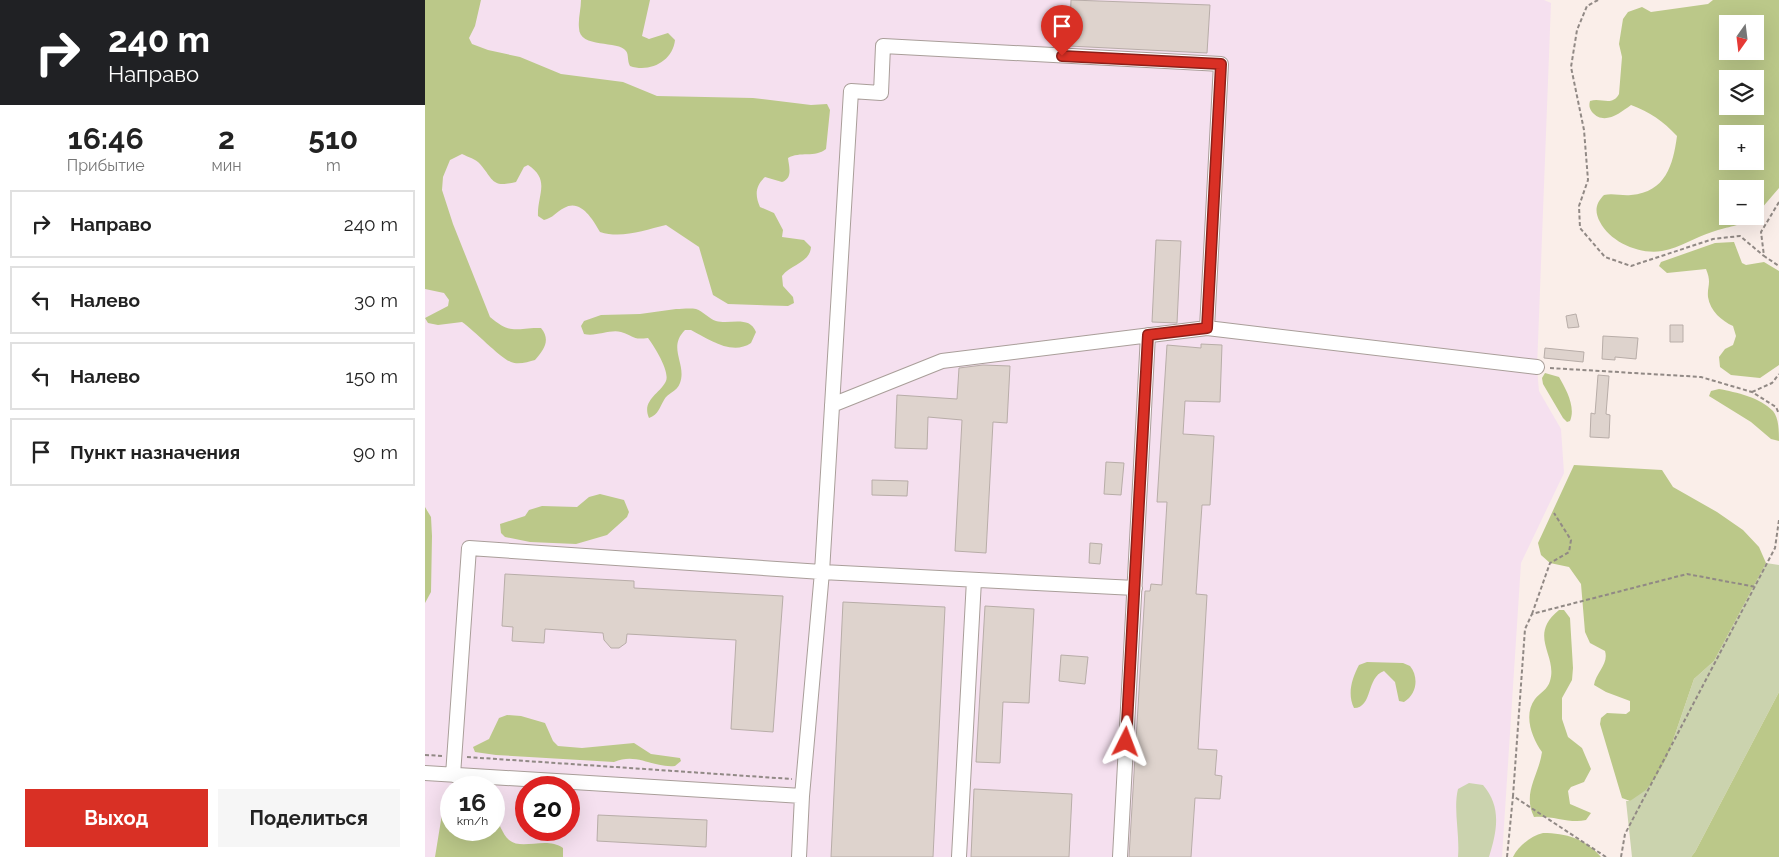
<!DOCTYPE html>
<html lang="ru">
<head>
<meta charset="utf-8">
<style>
  body { margin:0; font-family:Raleway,sans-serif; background:#f6f6f6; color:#222; height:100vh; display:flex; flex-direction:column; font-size:19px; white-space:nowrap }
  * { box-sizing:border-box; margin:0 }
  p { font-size:16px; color:#767676 }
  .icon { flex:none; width:28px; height:28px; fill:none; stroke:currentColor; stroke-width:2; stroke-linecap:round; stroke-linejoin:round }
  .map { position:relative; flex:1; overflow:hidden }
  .side { display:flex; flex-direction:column; background:#fff; width:425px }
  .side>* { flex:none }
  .guide { background:#202124; color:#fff; overflow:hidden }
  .needle { width:32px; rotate:194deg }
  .fabs { position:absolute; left:1294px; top:15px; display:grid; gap:10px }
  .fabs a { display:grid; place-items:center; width:45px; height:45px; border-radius:0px; background:#fff; box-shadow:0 5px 20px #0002; font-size:25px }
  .speed { position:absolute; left:15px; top:776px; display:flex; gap:10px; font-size:25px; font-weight:700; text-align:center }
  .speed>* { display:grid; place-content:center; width:65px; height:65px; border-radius:50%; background:#fff; box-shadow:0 5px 20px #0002; line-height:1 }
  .speed small { font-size:12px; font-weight:400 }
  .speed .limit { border:8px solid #d22; background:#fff; color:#111 }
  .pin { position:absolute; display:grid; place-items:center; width:42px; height:42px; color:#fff; margin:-51px -21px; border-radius:50% 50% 50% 0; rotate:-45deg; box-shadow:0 0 5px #0007 }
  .pin .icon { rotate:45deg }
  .me { position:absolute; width:55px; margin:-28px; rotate:3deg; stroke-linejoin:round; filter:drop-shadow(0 0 4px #0008) }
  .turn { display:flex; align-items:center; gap:18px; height:105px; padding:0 25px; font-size:22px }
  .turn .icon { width:65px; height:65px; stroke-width:2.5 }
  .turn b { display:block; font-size:35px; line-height:42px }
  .eta { display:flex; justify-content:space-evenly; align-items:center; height:85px; text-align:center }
  .eta b { font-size:30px; font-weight:700; line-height:35px }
  .action { display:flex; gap:10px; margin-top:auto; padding:10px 25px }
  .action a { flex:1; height:58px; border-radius:0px; background:#d93025; color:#fff; font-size:20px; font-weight:700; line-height:58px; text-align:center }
  .action a+a { background:#f6f6f6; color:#222 }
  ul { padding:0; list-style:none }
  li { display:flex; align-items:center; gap:15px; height:68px; margin:0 10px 8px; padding:0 15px; border:2px solid #e0e0e0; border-radius:0px }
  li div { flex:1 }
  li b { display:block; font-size:19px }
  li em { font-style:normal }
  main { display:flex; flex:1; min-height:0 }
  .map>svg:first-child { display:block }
  .industrial { fill:#f5e0ef; fill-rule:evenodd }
  .green { fill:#cbd3ae }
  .forest { fill:#bbc889; fill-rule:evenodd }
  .building { fill:#ded3cd; stroke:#b8ada8 }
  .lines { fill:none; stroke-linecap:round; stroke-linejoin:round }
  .minor-casing { stroke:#a99e99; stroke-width:16 }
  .path { stroke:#918985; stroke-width:2; stroke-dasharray:4 2.5; stroke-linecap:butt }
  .minor { stroke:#fff; stroke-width:14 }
  .route-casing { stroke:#8d1f18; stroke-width:12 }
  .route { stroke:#d93025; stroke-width:9 }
</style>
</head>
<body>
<main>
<section class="side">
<div class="guide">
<div class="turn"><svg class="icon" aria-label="right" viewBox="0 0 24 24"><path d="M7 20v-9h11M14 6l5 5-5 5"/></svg><div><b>240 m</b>Направо</div></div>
</div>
<div class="eta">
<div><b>16:46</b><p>Прибытие</p></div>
<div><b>2</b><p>мин</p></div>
<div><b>510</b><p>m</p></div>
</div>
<ul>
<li><svg class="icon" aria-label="right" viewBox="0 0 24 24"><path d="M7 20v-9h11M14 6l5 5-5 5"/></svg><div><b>Направо</b></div><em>240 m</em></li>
<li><svg class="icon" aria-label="left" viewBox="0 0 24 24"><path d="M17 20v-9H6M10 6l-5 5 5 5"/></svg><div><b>Налево</b></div><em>30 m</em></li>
<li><svg class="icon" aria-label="left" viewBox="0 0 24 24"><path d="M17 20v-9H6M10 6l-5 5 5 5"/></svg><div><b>Налево</b></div><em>150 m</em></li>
<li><svg class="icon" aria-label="arrive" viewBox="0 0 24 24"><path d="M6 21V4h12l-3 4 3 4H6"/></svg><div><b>Пункт назначения</b></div><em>90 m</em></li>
</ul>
<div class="action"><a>Выход</a><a>Поделиться</a></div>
</section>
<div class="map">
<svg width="1354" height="857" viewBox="0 0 1354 857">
  <rect width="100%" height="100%" fill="#faeee9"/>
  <path class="industrial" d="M0,0H1119L1126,3L1112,368L1114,391L1136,429L1139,473L1096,563L1077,857H0V566L3,510L0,509ZM26,788H69V830H26ZM101,788H144V830H101Z"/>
  <path class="green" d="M1341,563L1354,565V692L1270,852L1266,857H1207L1201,801H1205L1243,755L1269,679L1289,661Z
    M1044,783L1058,785C1077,807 1072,831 1064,857H1033C1035,834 1028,809 1033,789Z"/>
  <path class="forest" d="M0,0H56L50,26L44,38L47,44L63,50L95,57L136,74L198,82L232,96L328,98L386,105L402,104L405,110L401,149C390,158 375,151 363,158C364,167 368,178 357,182L340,177C330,186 330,196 335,207L349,213L358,230L357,237L379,240L386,247C385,263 366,264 357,276L358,286L368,297L369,303L363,306L303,304L288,295L274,247L241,225C219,230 197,239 175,232C168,219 155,198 139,208C131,212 128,218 119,220L113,216C112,195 126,180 103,165L99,167L91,182C66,188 69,180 55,164C51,159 43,157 37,154L25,160L18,177L17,190L28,224L65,317C87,336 92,327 116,328C126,340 119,350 110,360C103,362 93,365 86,362C75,358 50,331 37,322L13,325L3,323L0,318L23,306L24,300L19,293L0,289Z
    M156,0H225L217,36L224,39L243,33L250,40C248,61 225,73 205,66C202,61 204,55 201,51C194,40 154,49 154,28C153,19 156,9 156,0Z
    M1288,0H1354V188L1330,216V189H1302V216H1329C1314,227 1304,226 1287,232C1270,237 1255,248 1237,251C1215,255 1185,242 1175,222C1169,211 1171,203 1179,195C1188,193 1197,196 1206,195C1241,192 1248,165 1252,136C1238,121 1225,112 1206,105C1195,113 1179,126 1167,112C1164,108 1164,105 1165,101C1176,97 1187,107 1194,94L1197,57L1194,44L1198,19L1203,12L1217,7L1226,12L1283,4ZM1302,24H1330V51H1302ZM1302,79H1330V106H1302ZM1302,134H1330V161H1302Z
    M1309,242L1317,263L1321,265L1339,262L1354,271V365L1335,378L1306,375L1295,367L1294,357L1300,349L1308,345L1311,336L1308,326C1297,321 1285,311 1283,297C1282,285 1287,284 1281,269L1242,273L1234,266L1236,262L1290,243Z
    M251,309C257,309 265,308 271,309C278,311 284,319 291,321C305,325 324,315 331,332L326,343C307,356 283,339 266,330H260C242,348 262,364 255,383C252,392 242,393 239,400C234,408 234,414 224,418C216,400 236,393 241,381C245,371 229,346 223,338C206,340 210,336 196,332C185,329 171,337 159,334L156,326L159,321L176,315L215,314Z
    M1120,373L1134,377C1141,389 1151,407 1145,421L1142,422L1138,418L1118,384L1117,378Z
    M1294,389C1311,392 1336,398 1348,411C1354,418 1354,432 1354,441L1346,439L1326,422L1284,396L1286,391Z
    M1149,465L1237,470L1248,487L1292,512L1318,530L1334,547L1341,563L1289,661L1269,679L1243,755L1232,775L1221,790L1205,801L1197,798L1175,724L1176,718L1182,713L1201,714L1205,711V701L1181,692L1169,685C1171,672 1184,664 1180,651L1165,643L1160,632L1156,584L1144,567L1125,563L1116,555L1113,543Z
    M175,494L199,500L204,512L202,517L182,535L151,544L105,542L80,537L76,533L75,524L100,516L104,510L117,506L152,507L164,497Z
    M0,507L6,517L7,536L6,592L0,603Z
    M1134,610H1139L1145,618L1148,668L1147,680L1137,698V719L1143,737L1157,748L1166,769L1159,782L1146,787L1143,791L1145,804L1166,813L1161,820C1145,824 1127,815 1109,817C1097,793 1114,775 1117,752C1107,738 1098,715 1110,699C1115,693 1123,689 1125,681C1133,655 1102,636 1134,610Z
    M942,662L978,663L985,666C994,677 992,694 979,702L974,701L970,682L959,671C941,677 948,708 929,708C922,694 927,678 934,665Z
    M1354,692V857H1266L1270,852Z
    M82,715L96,716L120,723L128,741L133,746L157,748L209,743L226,754L255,758L256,761L250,766C227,768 212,752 189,762L71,755L50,752L48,747L64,739L74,718Z
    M25,795L26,830H69V816C75,823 77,834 84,840C97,851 121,836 138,848V857H10L17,814Z
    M1118,833C1141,833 1161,839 1176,857H1088C1093,846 1106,836 1118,833Z"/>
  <path class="building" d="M646,0L785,5L782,53L644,46Z
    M731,240L756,241L752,323L727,322Z
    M1151,314L1154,327L1143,328L1141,316Z
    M1245,325H1258V342H1245Z
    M1178,336L1213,338L1211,359L1190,357V360L1177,359Z
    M776,344L797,345L795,402L760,401L758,434L789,436L785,505H777L771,594L782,595L773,749L792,750L790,775L797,776L795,799L770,798L766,857H704L720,591H725L726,584L737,585L742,502H732L742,345L776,348Z
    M1120,348L1159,352L1158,362L1119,358Z
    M558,365L585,366L582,423L568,422L561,553L530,551L537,420L503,417L502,449L470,448L472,395L532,399L534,368Z
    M1173,375L1184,376L1181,414L1185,415L1184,438L1165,437L1166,413L1170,414Z
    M681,462L699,463L696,495L679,494Z
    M447,480L483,481L482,496L447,495Z
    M665,543L677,544L675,564L664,563Z
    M80,574L209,581V588L358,596L348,732L306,729L311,640L202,634L201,643L194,648H186L179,640L178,633L120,629L119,643L87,641L88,627L77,626Z
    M418,602L520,607L508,857H406Z
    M560,606L609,609L604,703L578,702L575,763L551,762Z
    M636,655L663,657L660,684L634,681Z
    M549,789L647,794L644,857H546Z
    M173,815L282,820L281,847L172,841Z"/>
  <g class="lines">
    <g class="minor-casing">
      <path id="minor" d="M407,405L517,361L782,328L1112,367
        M0,773L377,796
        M28,775L44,548L397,572L710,588
        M374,857L377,796L397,572L426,91L456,93L458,46L796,64L782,328
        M534,857L549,580
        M695,857L723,335"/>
    </g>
    <path class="path" d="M1173,0L1162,6L1152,30L1146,67L1159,130L1163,180L1154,206L1155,228L1180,257L1206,266L1288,239L1315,236L1339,256
      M1354,202L1336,232L1339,256L1354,266
      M1125,368L1276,377L1327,392L1351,407L1354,414
      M1327,392L1347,383L1354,374
      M1107,614L1125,563L1144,552L1146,540L1129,513
      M0,755L18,756
      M42,757L367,779
      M1082,857L1088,796
      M1181,857L1088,796L1100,629L1107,614L1262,574L1331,587
      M1196,857L1200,834L1350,548L1354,520"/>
    <use href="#minor" class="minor"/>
  </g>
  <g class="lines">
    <g class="route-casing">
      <path id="route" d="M637,56L796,64L782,328L723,335L701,742"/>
    </g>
    <use href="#route" class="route"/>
  </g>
</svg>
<div class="fabs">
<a><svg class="needle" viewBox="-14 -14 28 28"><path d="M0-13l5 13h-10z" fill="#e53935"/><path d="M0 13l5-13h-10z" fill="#767676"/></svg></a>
<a><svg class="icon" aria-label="layers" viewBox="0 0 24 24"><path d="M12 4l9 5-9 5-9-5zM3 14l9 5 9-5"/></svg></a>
<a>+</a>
<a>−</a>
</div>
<div class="speed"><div>16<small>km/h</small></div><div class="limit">20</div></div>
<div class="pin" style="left:637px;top:56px;background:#d93025"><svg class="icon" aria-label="arrive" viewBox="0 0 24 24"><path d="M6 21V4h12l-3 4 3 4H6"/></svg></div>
<svg class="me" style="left:701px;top:742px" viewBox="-20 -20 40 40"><path d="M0-17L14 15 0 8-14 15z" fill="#d93025" stroke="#fff" stroke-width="4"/></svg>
</div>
</main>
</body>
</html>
